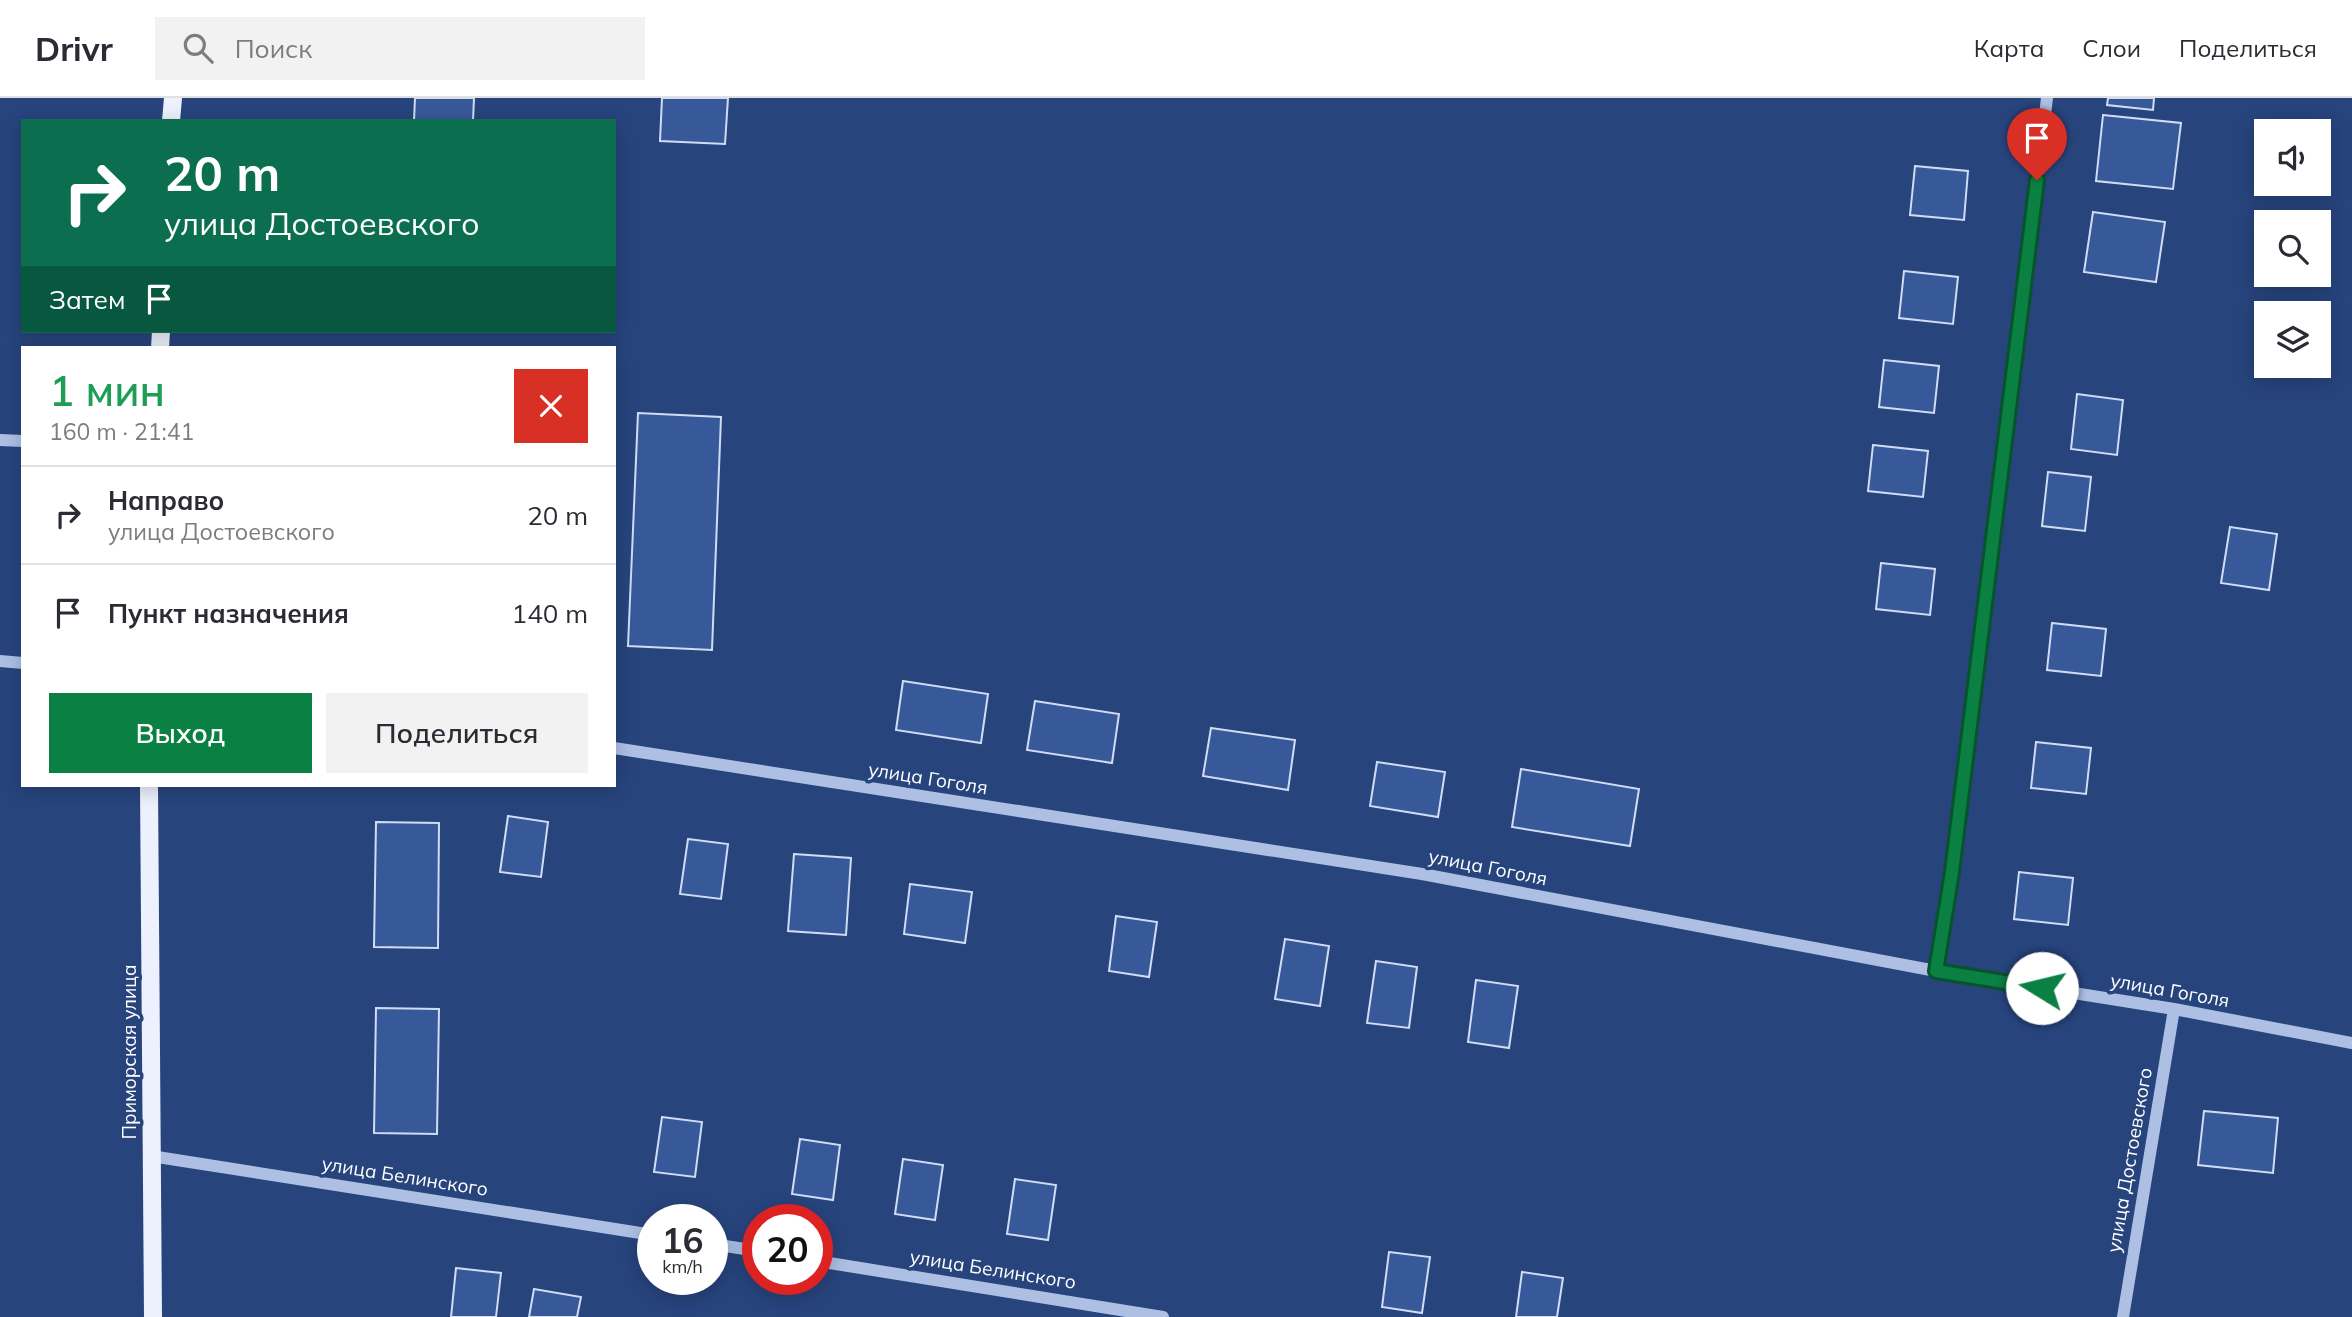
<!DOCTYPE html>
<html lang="ru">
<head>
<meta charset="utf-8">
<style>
  body { margin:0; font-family:Mulish,sans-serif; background:#f2f2f3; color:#2b2b33; height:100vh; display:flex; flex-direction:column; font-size:26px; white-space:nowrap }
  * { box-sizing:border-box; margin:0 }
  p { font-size:23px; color:#7c7c81 }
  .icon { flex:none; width:38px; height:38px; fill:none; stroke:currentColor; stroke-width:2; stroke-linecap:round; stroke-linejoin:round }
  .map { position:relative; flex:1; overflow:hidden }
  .panel { position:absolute; left:21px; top:248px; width:595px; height:441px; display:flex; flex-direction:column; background:#fff; border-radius:0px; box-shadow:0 4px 18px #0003 }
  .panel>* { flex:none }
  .top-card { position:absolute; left:21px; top:21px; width:595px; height:214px; border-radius:0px; box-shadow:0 4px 18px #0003; background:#0b6e4f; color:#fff; overflow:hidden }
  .controls { position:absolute; left:2254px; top:21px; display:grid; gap:14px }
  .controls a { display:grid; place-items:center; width:77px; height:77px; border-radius:0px; background:#fff; box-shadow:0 4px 18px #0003; font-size:35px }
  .speed { position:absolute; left:637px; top:1106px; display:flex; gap:14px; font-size:35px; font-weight:700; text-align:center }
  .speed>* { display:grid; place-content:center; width:91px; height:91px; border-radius:50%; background:#fff; box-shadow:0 4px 18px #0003; line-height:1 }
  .speed small { font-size:18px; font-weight:400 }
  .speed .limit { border:10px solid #d22; background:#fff; color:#111 }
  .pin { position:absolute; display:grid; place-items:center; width:60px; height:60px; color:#fff; margin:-72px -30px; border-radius:50% 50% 50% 0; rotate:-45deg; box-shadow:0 0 7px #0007 }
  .pin .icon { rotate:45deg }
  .me { position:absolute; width:77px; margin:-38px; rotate:279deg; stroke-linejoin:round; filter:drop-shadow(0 0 5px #0008) }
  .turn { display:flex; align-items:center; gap:24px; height:147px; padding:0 28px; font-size:32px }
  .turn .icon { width:91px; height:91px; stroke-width:2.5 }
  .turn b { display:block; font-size:49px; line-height:60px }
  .then { display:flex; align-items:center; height:66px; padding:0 28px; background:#0003; gap:14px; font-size:26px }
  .round { display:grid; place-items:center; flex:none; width:74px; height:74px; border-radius:0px; background:#f2f2f3 }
  .headline { display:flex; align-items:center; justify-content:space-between; height:119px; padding:0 28px }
  h1 { font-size:42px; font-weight:600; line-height:52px; color:#1e9e55 }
  .cta { display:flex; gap:14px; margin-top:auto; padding:14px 28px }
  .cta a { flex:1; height:80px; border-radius:0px; background:#0b8043; color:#fff; font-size:28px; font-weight:600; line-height:80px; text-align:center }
  .cta a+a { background:#f2f2f3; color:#2b2b33 }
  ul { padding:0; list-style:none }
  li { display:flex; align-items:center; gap:21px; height:98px; padding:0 28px; border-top:2px solid #e1e1e2 }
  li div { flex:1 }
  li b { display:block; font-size:26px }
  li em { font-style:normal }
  header { display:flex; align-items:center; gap:42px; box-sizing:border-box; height:98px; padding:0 35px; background:#fff; border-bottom:2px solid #e1e1e2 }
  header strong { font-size:33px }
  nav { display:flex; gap:38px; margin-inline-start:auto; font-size:24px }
  .search { width:490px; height:63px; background:#f2f2f3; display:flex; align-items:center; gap:18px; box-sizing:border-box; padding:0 24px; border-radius:0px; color:#7c7c81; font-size:26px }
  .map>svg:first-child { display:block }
  .building { fill:#385999; stroke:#cfdcf4; stroke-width:2 }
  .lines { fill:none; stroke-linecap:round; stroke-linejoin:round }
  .minor { stroke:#adc0e4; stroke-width:12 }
  .major { stroke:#edf1fd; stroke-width:18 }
  .route-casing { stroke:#07532c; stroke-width:18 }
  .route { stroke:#0b8043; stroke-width:12 }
  .labels { text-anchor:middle; stroke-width:7; stroke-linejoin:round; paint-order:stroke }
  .street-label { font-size:19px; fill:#fff; stroke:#27447d }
</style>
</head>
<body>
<header>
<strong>Drivr</strong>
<div class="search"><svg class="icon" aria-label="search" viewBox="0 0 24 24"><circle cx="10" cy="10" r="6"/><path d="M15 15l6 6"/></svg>Поиск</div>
<nav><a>Карта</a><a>Слои</a><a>Поделиться</a></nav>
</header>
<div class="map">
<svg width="2352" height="1219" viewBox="0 0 2352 1219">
  <rect width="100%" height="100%" fill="#27447d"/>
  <path class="building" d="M415,0H474L473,23H414Z
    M662,0H728L725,46L660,43Z
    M2108,0H2154L2153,12L2107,7Z
    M2103,17L2181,25L2173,91L2096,83Z
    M1915,68L1968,73L1964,122L1910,117Z
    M2093,114L2165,124L2156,184L2084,174Z
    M1904,173L1958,179L1953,226L1899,220Z
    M1884,262L1939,268L1934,315L1879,309Z
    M2077,296L2123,302L2117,357L2071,351Z
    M638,315L721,319L712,552L628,548Z
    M1873,347L1928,353L1923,399L1868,393Z
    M2048,374L2091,379L2085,433L2042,428Z
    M2230,429L2277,436L2269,492L2221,485Z
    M1881,465L1935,471L1930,517L1876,511Z
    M2052,525L2106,531L2101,578L2047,572Z
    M903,583L988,596L981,645L896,632Z
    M1035,603L1119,616L1112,665L1027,652Z
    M1211,630L1295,642L1288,692L1203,678Z
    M2036,644L2091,650L2086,696L2031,690Z
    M1377,664L1445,674L1438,719L1370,708Z
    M1521,671L1639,691L1630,748L1512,729Z
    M508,718L548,724L541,779L500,774Z
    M376,724L439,725L438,850L374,849Z
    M688,741L728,746L721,801L680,796Z
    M794,756L851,760L846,837L788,833Z
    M2019,774L2073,780L2068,827L2014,821Z
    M910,786L972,794L965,845L904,836Z
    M1116,818L1157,824L1149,879L1109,873Z
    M1285,841L1329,848L1320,908L1275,901Z
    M1376,863L1417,869L1409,930L1367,925Z
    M1476,882L1518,888L1509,950L1468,944Z
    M376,910L439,911L437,1036L374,1035Z
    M2204,1013L2278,1020L2273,1075L2198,1067Z
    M662,1019L702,1024L695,1079L654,1074Z
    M800,1041L840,1047L833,1102L792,1096Z
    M903,1061L943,1067L935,1122L895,1116Z
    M1015,1081L1056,1087L1048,1142L1007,1136Z
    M1389,1154L1430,1159L1422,1215L1382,1209Z
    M456,1170L501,1175L496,1219H451Z
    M1522,1174L1563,1180L1557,1219H1516Z
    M534,1191L581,1199L577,1219H529Z"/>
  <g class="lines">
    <path class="minor" d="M0,342L23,343
      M0,563L23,565
      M614,650L1422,776L1936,873L2174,911L2352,945
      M1936,873L1952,774L2047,0
      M151,1058L653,1137
      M712,1146L758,1153
      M817,1163L1163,1219
      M2123,1219L2174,911"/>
    <path class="major" d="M171,23L173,0
      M160,250L161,233
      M149,688L153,1219"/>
  </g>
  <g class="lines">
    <g class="route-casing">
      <path id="route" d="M2037,82L1952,774L1936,873L2042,890"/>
    </g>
    <use href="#route" class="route"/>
  </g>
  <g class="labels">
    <g class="street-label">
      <text transform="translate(928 680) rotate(9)" y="7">улица Гоголя</text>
      <text transform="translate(1488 769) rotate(11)" y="7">улица Гоголя</text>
      <text transform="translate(2170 892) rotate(10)" y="7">улица Гоголя</text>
      <text transform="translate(129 954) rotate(-90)" y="7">Приморская улица</text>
      <text transform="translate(2129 1062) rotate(-80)" y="7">улица Достоевского</text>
      <text transform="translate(405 1078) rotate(9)" y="7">улица Белинского</text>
      <text transform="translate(993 1171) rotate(9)" y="7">улица Белинского</text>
    </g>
  </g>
</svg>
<div class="controls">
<a><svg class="icon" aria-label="sound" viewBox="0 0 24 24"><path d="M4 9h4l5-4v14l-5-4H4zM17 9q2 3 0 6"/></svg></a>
<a><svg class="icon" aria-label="search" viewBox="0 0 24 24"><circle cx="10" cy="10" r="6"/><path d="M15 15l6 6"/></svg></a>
<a><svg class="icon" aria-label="layers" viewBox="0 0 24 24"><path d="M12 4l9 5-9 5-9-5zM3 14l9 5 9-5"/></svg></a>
</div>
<div class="speed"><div>16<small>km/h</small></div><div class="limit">20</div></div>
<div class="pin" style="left:2037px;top:82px;background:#d93025"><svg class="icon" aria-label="arrive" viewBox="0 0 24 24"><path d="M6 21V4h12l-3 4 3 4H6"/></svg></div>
<svg class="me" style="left:2042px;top:890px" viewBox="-20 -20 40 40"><circle r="19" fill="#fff"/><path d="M0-13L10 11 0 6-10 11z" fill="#0b8043"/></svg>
<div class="top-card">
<div class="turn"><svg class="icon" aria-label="right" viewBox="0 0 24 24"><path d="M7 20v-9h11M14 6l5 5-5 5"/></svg><div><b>20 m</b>улица Достоевского</div></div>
<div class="then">Затем<svg class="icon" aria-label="arrive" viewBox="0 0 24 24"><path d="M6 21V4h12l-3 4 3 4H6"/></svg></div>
</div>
<section class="panel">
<div class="headline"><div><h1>1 мин</h1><p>160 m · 21:41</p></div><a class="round" style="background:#d93025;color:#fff"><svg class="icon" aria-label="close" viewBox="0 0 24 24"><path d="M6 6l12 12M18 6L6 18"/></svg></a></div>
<ul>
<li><svg class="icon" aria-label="right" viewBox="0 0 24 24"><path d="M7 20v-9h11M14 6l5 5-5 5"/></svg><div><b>Направо</b><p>улица Достоевского</p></div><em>20 m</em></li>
<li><svg class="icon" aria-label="arrive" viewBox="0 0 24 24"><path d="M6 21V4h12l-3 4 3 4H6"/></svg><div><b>Пункт назначения</b></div><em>140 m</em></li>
</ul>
<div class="cta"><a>Выход</a><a>Поделиться</a></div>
</section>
</div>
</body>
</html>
